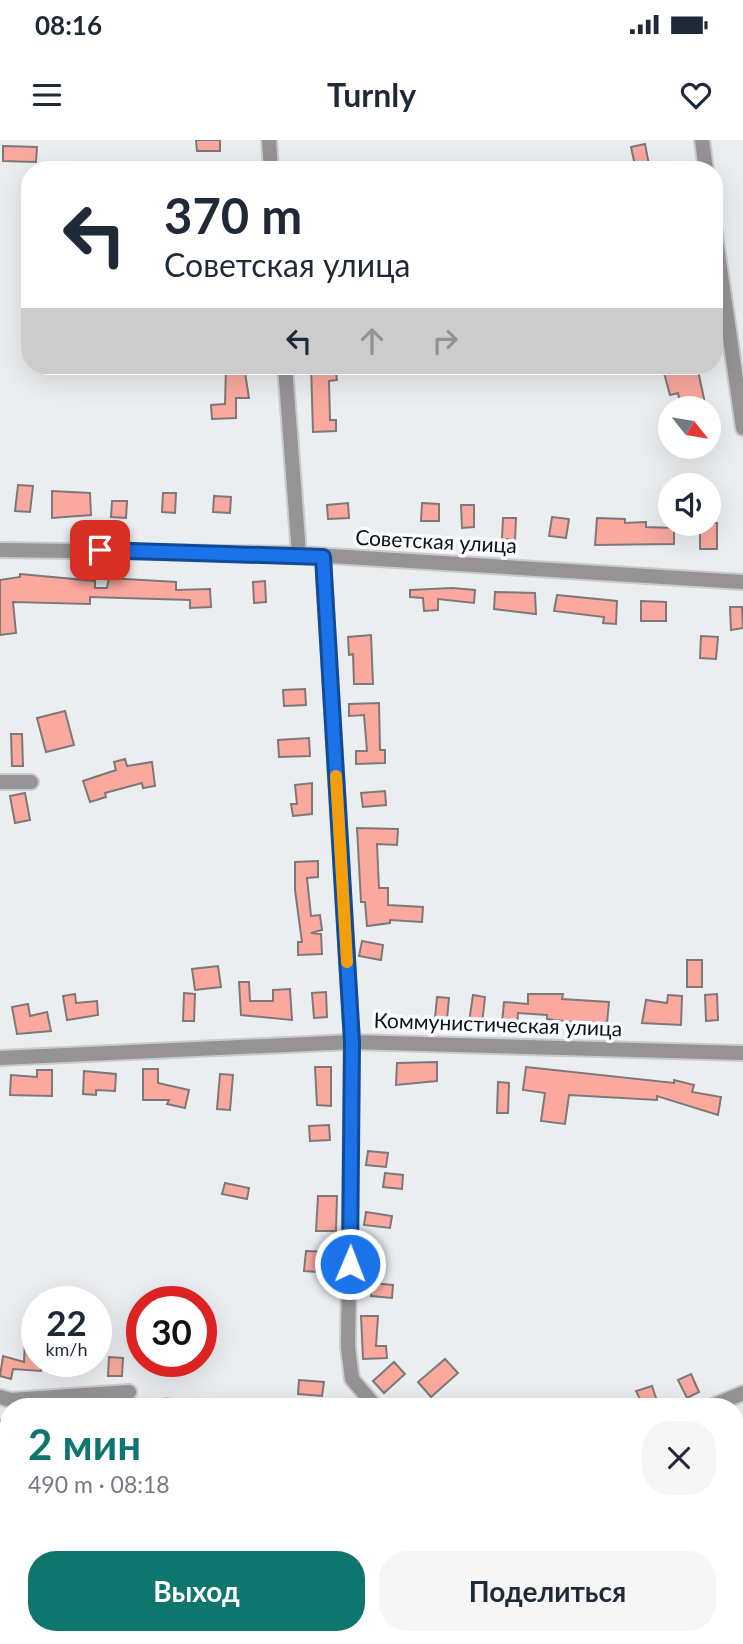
<!DOCTYPE html>
<html lang="ru">
<head>
<meta charset="utf-8">
<style>
  body { margin:0; font-family:Lato,sans-serif; background:#f6f6f7; color:#1f2937; height:100vh; display:flex; flex-direction:column; font-size:26px; white-space:nowrap }
  * { box-sizing:border-box; margin:0 }
  p { font-size:23px; color:#747a83 }
  .icon { flex:none; width:38px; height:38px; fill:none; stroke:currentColor; stroke-width:2; stroke-linecap:round; stroke-linejoin:round }
  .map { position:relative; flex:1; overflow:hidden }
  .drawer { position:absolute; left:0px; top:1258px; width:744px; height:247px; display:flex; flex-direction:column; background:#fff; border-radius:28px 28px 0 0; box-shadow:0 7px 28px #0002 }
  .drawer>* { flex:none }
  .hud { position:absolute; left:21px; top:21px; width:702px; height:214px; border-radius:28px; box-shadow:0 7px 28px #0002; background:#fff; color:#1f2937; overflow:hidden }
  .needle { width:46px; rotate:120deg }
  .tools { position:absolute; left:658px; top:256px; display:grid; gap:14px }
  .tools a { display:grid; place-items:center; width:63px; height:63px; border-radius:50%; background:#fff; box-shadow:0 7px 28px #0002; font-size:35px }
  .speed { position:absolute; left:21px; top:1146px; display:flex; gap:14px; font-size:35px; font-weight:700; text-align:center }
  .speed>* { display:grid; place-content:center; width:91px; height:91px; border-radius:50%; background:#fff; box-shadow:0 7px 28px #0002; line-height:1 }
  .speed small { font-size:18px; font-weight:400 }
  .speed .limit { border:10px solid #d22; background:#fff; color:#111 }
  .pin { position:absolute; display:grid; place-items:center; width:60px; height:60px; color:#fff; margin:-30px; border-radius:14px; box-shadow:0 4px 10px #0006 }
  .me { position:absolute; width:77px; margin:-38px; rotate:1deg; stroke-linejoin:round; filter:drop-shadow(0 0 5px #0008) }
  .turn { display:flex; align-items:center; gap:24px; height:147px; padding:0 28px; font-size:32px }
  .turn .icon { width:91px; height:91px; stroke-width:2.5 }
  .turn b { display:block; font-size:49px; line-height:60px }
  .lanes { display:flex; align-items:center; height:66px; padding:0 28px; background:#0003; justify-content:center; gap:35px; direction:ltr }
  .lanes .off { opacity:.35 }
  .round { display:grid; place-items:center; flex:none; width:74px; height:74px; border-radius:28px; background:#f6f6f7 }
  .head { display:flex; align-items:center; justify-content:space-between; height:119px; padding:0 28px }
  h1 { font-size:42px; font-weight:700; line-height:52px; color:#0f766e }
  .action { display:flex; gap:14px; margin-top:auto; padding:14px 28px }
  .action a { flex:1; height:80px; border-radius:28px; background:#0f766e; color:#fff; font-size:28px; font-weight:700; line-height:80px; text-align:center }
  .action a+a { background:#f6f6f7; color:#1f2937 }
  .status { display:flex; justify-content:space-between; align-items:center; height:49px; padding:0 35px; background:#fff; direction:ltr }
  .status svg { height:19px; fill:currentColor }
  header { display:flex; justify-content:space-between; align-items:center; height:91px; padding:0 28px; background:#fff; font-size:32px; font-weight:700 }
  .map>svg:first-child { display:block }
  .green { fill:#98e4ba }
  .lines { fill:none; stroke-linecap:round; stroke-linejoin:round }
  .stream { stroke:#4b98c2; stroke-width:3.5 }
  .building { fill:#fba99f; stroke:#7e7978; stroke-width:2 }
  .minor-casing { stroke:#c8cacd; stroke-width:18 }
  .minor { stroke:#959393; stroke-width:14 }
  .route-casing { stroke:#114b97; stroke-width:18 }
  .route { stroke:#1a73e8; stroke-width:12 }
  .slow { stroke:#f59e0b; stroke-width:12 }
  .labels { text-anchor:middle; stroke-width:7; stroke-linejoin:round; paint-order:stroke }
  .street-label { font-size:21px; fill:#0f1011; stroke:#f8fbff }
</style>
</head>
<body>
<div class="status"><b>08:16</b><svg viewBox="0 0 49 12"><path d="M0 12V9h3v3zM5 12V6h3v6zM10 12V3h3v9zM15 12V0h3v12zM26 1h20v11H26zM47 4h2v5h-2z"/></svg></div>
<header><svg class="icon" aria-label="menu" viewBox="0 0 24 24"><path d="M4 6h16M4 12h16M4 18h16"/></svg>Turnly<svg class="icon" aria-label="heart" viewBox="0 0 24 24"><path d="M12 20l-8-8c-3-5 5-10 8-4 3-6 11-1 8 4z"/></svg></header>
<div class="map">
<svg width="743" height="1504" viewBox="0 0 743 1504">
  <rect width="100%" height="100%" fill="#ebeef1"/>
  <path class="green" d="M167,1257L209,1267H116Z"/>
  <g class="lines">
    <path class="stream" d="M0,1281L9,1283
      M471,1496L478,1504"/>
  </g>
  <path class="building" d="M196,0H220V11H197Z
    M645,4L650,30H636L631,7Z
    M3,6L37,7L36,22L3,21Z
    M226,226H244L249,258H236V278L212,279L211,265L225,264Z
    M311,226H335L337,240L329,241L330,280H336V291L313,292Z
    M697,226L706,268H681L678,253L670,255L664,233Z
    M18,345L33,346L30,372L15,371Z
    M52,351L90,353L91,375L52,378Z
    M163,353H176L175,373L162,372Z
    M214,356L231,357L230,373L213,372Z
    M112,361H127L126,378L111,377Z
    M348,363L349,378L328,379L327,365Z
    M422,363L439,364V381H421Z
    M461,365H474V387L462,388Z
    M552,377L569,379L566,398L549,396Z
    M503,378H516L515,400L502,399Z
    M597,378L625,379V383L646,382V387L674,388V404L595,405Z
    M700,383H717V409H700Z
    M20,434L95,441V448H107L109,438L176,442V450L210,449L211,467L190,468V460L90,457V464L13,462L16,493L0,495V440L20,437Z
    M265,441L266,462L254,463L253,442Z
    M452,448L475,450L474,463L438,459V470L424,471L423,458L410,457V450Z
    M495,452L535,453L536,474L494,469Z
    M557,455L617,461L616,484L603,483L604,477L554,471Z
    M641,461L666,462V481H641Z
    M730,467H742L743,488L731,490Z
    M371,495L373,544H354L353,514L349,515L348,497Z
    M701,496L718,497L716,519L700,518Z
    M305,549L306,565L284,566L283,550Z
    M379,563L380,610H385V623L356,624V611H367L364,575L349,576V564Z
    M65,571L74,605L46,612L37,578Z
    M11,594H22L23,626H12Z
    M309,598L310,616L279,617L278,600Z
    M125,619L127,626L152,622L155,646L143,648L142,643L105,653L106,657L90,662L83,641L116,630L114,622Z
    M312,643V674L293,676L291,664H297L295,645Z
    M385,651L386,665L363,667L361,653Z
    M25,653L30,680L15,683L10,656Z
    M357,688L398,689L397,705L377,704L379,748H388V765L423,767L422,782L390,780V783L367,786L365,762H361Z
    M318,721V737L307,738L311,776L320,775L322,790L311,793L321,794L322,814L298,815V802H302L295,750V722Z
    M362,801L383,805L381,820L359,816Z
    M687,820H702V847H687Z
    M218,826L221,847L195,850L192,829Z
    M239,842H249L250,861H273V850L290,849L292,880L241,875Z
    M326,852L327,877L314,878L312,853Z
    M184,853L195,854L194,881H183Z
    M75,854L76,863L97,861L98,875L67,880L63,856Z
    M528,854H563L562,859L609,862L607,883L572,882L547,879V875L518,873L517,885L502,883L504,862L528,864Z
    M717,854L718,880L706,881L705,855Z
    M473,855L485,857L482,884L469,882Z
    M668,855L682,856L681,885L642,883L646,860L667,863Z
    M437,857L449,858L447,879L435,878Z
    M28,864L30,876L47,872L51,891L17,894L12,867Z
    M437,922V941L396,945L397,923Z
    M315,927H331V966L317,965Z
    M526,927L674,943V940L694,945L692,952L721,957L718,975L657,956V960L569,955L565,984L541,981L545,953L523,950Z
    M143,929H158V943L189,950L185,968L167,964L169,960H143Z
    M37,930H52V956L10,955L11,935L37,937Z
    M84,931L116,934L115,951L96,950V955L83,954Z
    M220,934L233,935L230,970L217,969Z
    M498,942L509,943L508,973H497Z
    M329,985L330,1000L310,1001L309,986Z
    M368,1011L388,1013L386,1027L366,1025Z
    M385,1033L403,1035L402,1049L383,1047Z
    M225,1043L249,1048L247,1059L222,1054Z
    M318,1056H337L336,1091H316Z
    M366,1072L392,1076L390,1088L364,1085Z
    M306,1111L335,1112L334,1133L304,1131Z
    M372,1143L393,1145L392,1158L371,1156Z
    M361,1176H378L376,1206H386L387,1218L363,1219Z
    M25,1201H37V1225L42,1226L41,1231L13,1229L11,1239L0,1236L3,1216L24,1222Z
    M109,1217L123,1218L122,1236H108Z
    M445,1219L458,1233L431,1257L418,1242Z
    M394,1222L405,1234L384,1253L373,1241Z
    M691,1234L699,1252L687,1258L678,1240Z
    M299,1240L324,1242L322,1256L298,1254Z
    M652,1246L659,1267H644L636,1251Z"/>
  <g class="lines">
    <g class="minor-casing">
      <path id="minor" d="M269,0L271,30
        M702,0L706,30
        M714,87L743,288
        M285,226L299,414
        M0,410L299,414L743,442
        M323,417L352,902L348,1207L352,1239L376,1267
        M0,642H31
        M0,918L352,902L743,913
        M0,1257L11,1260L129,1252
        M710,1267L743,1253
        M735,1445L743,1450
        M0,1496L3,1504
        M438,1496L446,1504
        M275,1504L288,1496"/>
    </g>
    <use href="#minor" class="minor"/>
  </g>
  <g class="lines">
    <g class="route-casing">
      <path id="route" d="M100,410L323,417L352,902L350,1124"/>
    </g>
    <use href="#route" class="route"/>
    <path class="slow" d="M336,636L347,822"/>
  </g>
  <g class="labels">
    <g class="street-label">
      <text transform="translate(436 402) rotate(3)" y="7">Советская улица</text>
      <text transform="translate(498 885) rotate(2)" y="7">Коммунистическая улица</text>
    </g>
  </g>
</svg>
<div class="tools">
<a><svg class="needle" viewBox="-14 -14 28 28"><path d="M0-13l5 13h-10z" fill="#e53935"/><path d="M0 13l5-13h-10z" fill="#747a83"/></svg></a>
<a><svg class="icon" aria-label="sound" viewBox="0 0 24 24"><path d="M4 9h4l5-4v14l-5-4H4zM17 9q2 3 0 6"/></svg></a>
</div>
<div class="speed"><div>22<small>km/h</small></div><div class="limit">30</div></div>
<div class="pin" style="left:100px;top:410px;background:#d93025"><svg class="icon" aria-label="arrive" viewBox="0 0 24 24"><path d="M6 21V4h12l-3 4 3 4H6"/></svg></div>
<svg class="me" style="left:350px;top:1124px" viewBox="-20 -20 40 40"><circle r="17" fill="#1a73e8" stroke="#fff" stroke-width="3"/><path d="M0-11L8 9 0 5-8 9z" fill="#fff"/></svg>
<div class="hud">
<div class="turn"><svg class="icon" aria-label="left" viewBox="0 0 24 24"><path d="M17 20v-9H6M10 6l-5 5 5 5"/></svg><div><b>370 m</b>Советская улица</div></div>
<div class="lanes"><svg class="icon" aria-label="left" viewBox="0 0 24 24"><path d="M17 20v-9H6M10 6l-5 5 5 5"/></svg><svg class="icon off" aria-label="ahead" viewBox="0 0 24 24"><path d="M12 20V5M6 11l6-6 6 6"/></svg><svg class="icon off" aria-label="right" viewBox="0 0 24 24"><path d="M7 20v-9h11M14 6l5 5-5 5"/></svg></div>
</div>
<section class="drawer">
<div class="head"><div><h1>2 мин</h1><p>490 m · 08:18</p></div><a class="round"><svg class="icon" aria-label="close" viewBox="0 0 24 24"><path d="M6 6l12 12M18 6L6 18"/></svg></a></div>
<div class="action"><a>Выход</a><a>Поделиться</a></div>
</section>
</div>
</body>
</html>
